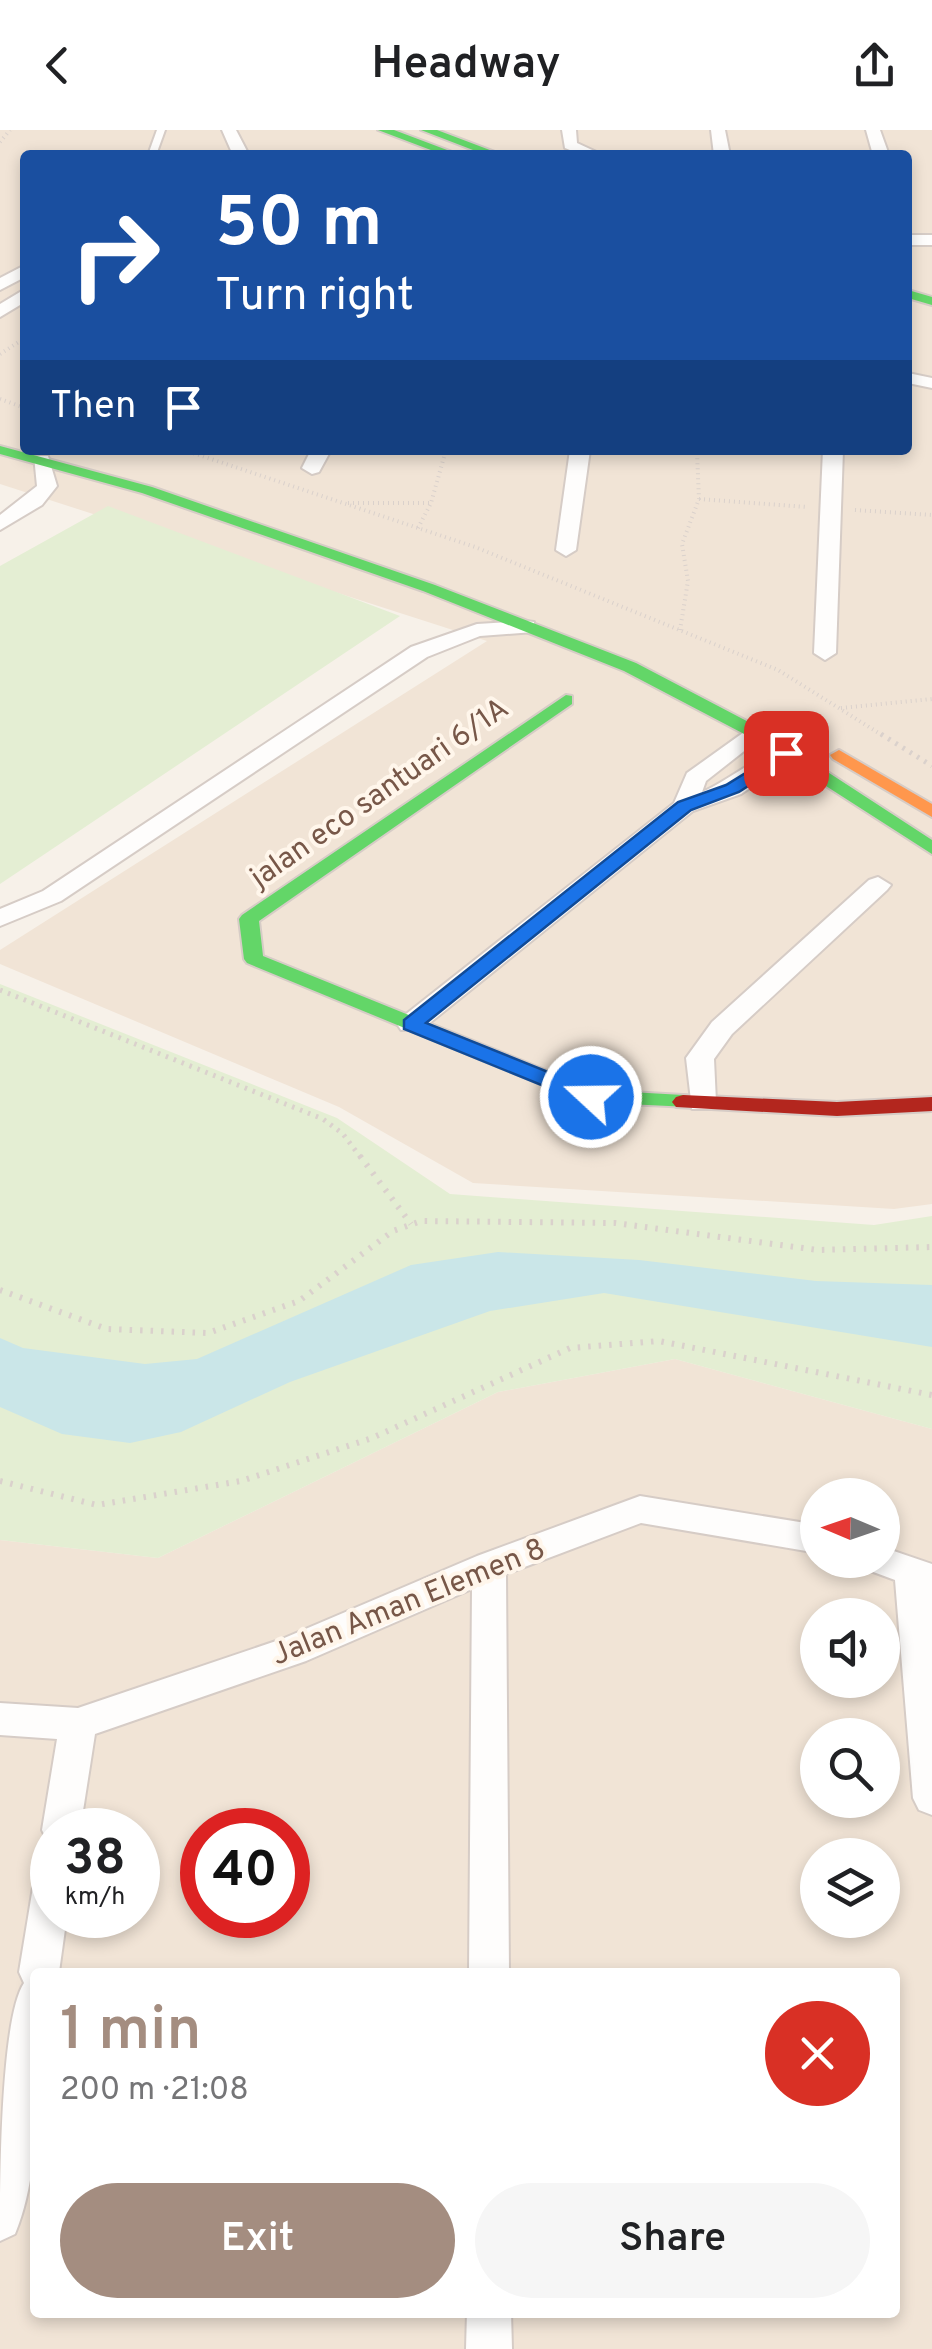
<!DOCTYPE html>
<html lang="en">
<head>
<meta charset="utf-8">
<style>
  body { margin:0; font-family:Overpass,sans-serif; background:#f6f6f6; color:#202124; height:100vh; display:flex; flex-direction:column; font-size:38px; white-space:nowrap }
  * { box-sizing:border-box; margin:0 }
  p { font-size:32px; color:#757577 }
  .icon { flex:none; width:55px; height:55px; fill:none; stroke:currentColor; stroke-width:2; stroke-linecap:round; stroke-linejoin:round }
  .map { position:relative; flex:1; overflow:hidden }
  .drawer { position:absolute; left:30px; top:1838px; width:870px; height:350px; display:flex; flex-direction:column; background:#fff; border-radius:10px; box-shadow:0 5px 15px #0003 }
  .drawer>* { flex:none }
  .hud { position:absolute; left:20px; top:20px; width:892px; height:305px; border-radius:10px; box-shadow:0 5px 15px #0003; background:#1a4fa0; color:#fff; overflow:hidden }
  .needle { width:65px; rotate:272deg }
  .buttons { position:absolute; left:800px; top:1348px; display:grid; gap:20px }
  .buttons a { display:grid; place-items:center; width:100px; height:100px; border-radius:50%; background:#fff; box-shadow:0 5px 15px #0003; font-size:50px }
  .speed { position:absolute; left:30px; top:1678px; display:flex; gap:20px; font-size:50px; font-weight:700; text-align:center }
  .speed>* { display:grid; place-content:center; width:130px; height:130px; border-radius:50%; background:#fff; box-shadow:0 5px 15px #0003; line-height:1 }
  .speed small { font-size:25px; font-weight:400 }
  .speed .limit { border:15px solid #d22; background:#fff; color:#111 }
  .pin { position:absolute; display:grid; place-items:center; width:85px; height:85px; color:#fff; margin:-42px; border-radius:20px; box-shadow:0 5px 15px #0006 }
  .me { position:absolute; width:110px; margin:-55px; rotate:291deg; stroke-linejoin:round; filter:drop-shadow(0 0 8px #0008) }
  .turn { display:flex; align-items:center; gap:35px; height:210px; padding:0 30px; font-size:45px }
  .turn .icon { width:130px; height:130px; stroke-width:2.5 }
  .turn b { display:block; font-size:70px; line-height:85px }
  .then { display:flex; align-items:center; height:95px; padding:0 30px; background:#0003; gap:20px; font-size:38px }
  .round { display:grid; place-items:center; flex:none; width:105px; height:105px; border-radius:52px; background:#f6f6f6 }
  .summary { display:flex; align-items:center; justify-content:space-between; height:170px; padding:0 30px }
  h1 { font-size:60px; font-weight:600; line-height:75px; color:#a48d80 }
  .action { display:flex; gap:20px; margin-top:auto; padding:20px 30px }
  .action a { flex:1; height:115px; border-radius:60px; background:#a48d80; color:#fff; font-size:40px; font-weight:600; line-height:115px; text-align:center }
  .action a+a { background:#f6f6f6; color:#202124 }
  header { display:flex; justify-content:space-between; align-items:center; height:130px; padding:0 30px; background:#fff; font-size:45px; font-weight:600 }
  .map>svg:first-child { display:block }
  .residential { fill:#f1e4d6; fill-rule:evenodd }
  .green { fill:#e4eed3 }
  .water { fill:#cae6e8 }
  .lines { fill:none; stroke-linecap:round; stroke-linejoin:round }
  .lane-casing { stroke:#d6ccc6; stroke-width:4 }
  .street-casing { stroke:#d6ccc6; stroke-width:4 }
  .fast-casing { stroke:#d6ccc6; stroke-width:4 }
  .slow-casing { stroke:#d6ccc6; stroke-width:4 }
  .jam-casing { stroke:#d6ccc6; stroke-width:4 }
  .path-far2 { stroke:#dad1cc; stroke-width:4; stroke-dasharray:1 4; stroke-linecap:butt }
  .path-far1 { stroke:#dad1cc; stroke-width:5; stroke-dasharray:2.5 6; stroke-linecap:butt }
  .path { stroke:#dad1cc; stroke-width:6; stroke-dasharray:2.5 8; stroke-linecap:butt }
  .lane { fill:#fefdfc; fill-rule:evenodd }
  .street { fill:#fefdfc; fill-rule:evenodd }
  .fast { fill:#63d668; fill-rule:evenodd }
  .slow { fill:#ff974d; fill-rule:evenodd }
  .jam { fill:#b3261e; fill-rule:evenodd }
  .route { fill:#1a73e8; stroke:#114b97; stroke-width:2.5 }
  .labels { text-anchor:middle; stroke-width:8; stroke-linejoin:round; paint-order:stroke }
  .street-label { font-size:30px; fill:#775748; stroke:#fff6eb }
</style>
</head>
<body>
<header><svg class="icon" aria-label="back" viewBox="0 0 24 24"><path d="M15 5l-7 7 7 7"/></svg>Headway<svg class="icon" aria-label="share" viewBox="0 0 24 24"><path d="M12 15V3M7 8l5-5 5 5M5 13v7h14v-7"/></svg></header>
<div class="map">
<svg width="932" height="2219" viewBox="0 0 932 2219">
  <rect width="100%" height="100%" fill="#f7f1e9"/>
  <path class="residential" d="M0,0H932V1074L894,1079L473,1053L339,977L0,834V820L487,511L0,354ZM25,25H908V320H25Z
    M675,1229L932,1299V2219H0V1410L158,1428L498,1262ZM818,1365H882V1430H818ZM818,1485H882V1550H818ZM818,1605H882V1670H818ZM52,1700H138V1785H52ZM202,1700H288V1785H202ZM818,1725H882V1790H818ZM35,1842H895V2182H35Z"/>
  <path class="green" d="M108,376L400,486L0,754V436Z
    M0,854L337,988L450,1064L874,1095L932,1086V1299L675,1229L498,1262L158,1428L0,1410Z"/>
  <path class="water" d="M498,1122L639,1130L816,1151L932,1155V1217L604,1163L490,1181L290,1252L181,1302L130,1313L62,1304L0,1277V1208L23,1218L145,1234L197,1229L411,1135Z"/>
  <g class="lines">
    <g class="lane-casing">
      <path id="lane" d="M157,0H165L156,25H148Z"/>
    </g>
    <g class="street-casing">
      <path id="street" d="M222,0H236L249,25H233Z
        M562,0H576L577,13L603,25H582L565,18Z
        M711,0H725L730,25H714Z
        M866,0H880L889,25H873Z
        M908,105H932V115H908Z
        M25,135V147L0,160V148Z
        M25,159V172L0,187V174Z
        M908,243L932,248V258L908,253Z
        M311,320H331L319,342L312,344L302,338Z
        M570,320H590L576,420L566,426L556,420Z
        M823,320H843L836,523L825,530L814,523Z
        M34,326H48L57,356L42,375L0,400V385L37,356Z
        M526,491L534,492V502L480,506L427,527L61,771L0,796V779L43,761L411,517L477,494Z
        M754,595L765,602L762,607L706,651L702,662C726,653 773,613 794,618V628L741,664L693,681L421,900H401L397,894L401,888L674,673L687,643Z
        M878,747L891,755L887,760L732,904L714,929L716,972L712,979H692L686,928L712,892L869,750Z
        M640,1366L818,1395V1423L641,1393L506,1444L509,1842H469L472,1459L306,1531L95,1604L80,1700H52V1714L48,1712L42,1700L57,1609L0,1605V1573L78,1578L282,1509L477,1426Z
        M882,1417L932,1434V1685L919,1680L913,1668L895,1450L868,1440L863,1430H882Z
        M52,1739V1785H67L59,1842H35C35,1923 46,2030 15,2104L0,2111C0,2058 0,1889 24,1853L19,1842L33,1757L38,1744Z
        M467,2182H511L512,2219H466Z"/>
    </g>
    <g class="fast-casing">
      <path id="fast" d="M378,0H394L455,23L444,25Z
        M421,0H437L503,25H486Z
        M908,160L932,167V175L908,168Z
        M0,316L152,357L435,455L636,533L760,598L932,710V724L748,606L624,541L423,461L142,363L0,324Z
        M566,565L572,566V574L259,791L263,826L594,960L683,965L690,967L694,972L690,977L584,972L247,833L244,829L239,789L242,785Z"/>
    </g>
    <g class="slow-casing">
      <path id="slow" d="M839,620L932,674V687L833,629L830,625Z"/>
    </g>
    <g class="jam-casing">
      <path id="jam" d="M683,965L837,972L932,967V981L837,986L676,977L672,972L676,967Z"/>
    </g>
    <path class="path-far2" d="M0,12L10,0
      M0,224L25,208
      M0,269L25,278
      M184,320L475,417L778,540L885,607
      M699,369L807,377
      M348,373H431
      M855,380L932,385
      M418,398L431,373L446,320
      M680,500L688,451L682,414L699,369L697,323L702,320
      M841,578L932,569"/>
    <path class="path-far1" d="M881,604L932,636
      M0,860L323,989L343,1004L362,1029"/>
    <path class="path" d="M360,1026L411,1094
      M0,1160L107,1199L208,1203L299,1171L393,1101L421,1091L615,1093L818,1120L932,1117
      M0,1351L97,1375L241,1351L372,1308L570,1218L659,1211L932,1265"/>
    <use href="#lane" class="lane"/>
    <use href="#street" class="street"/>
    <use href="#fast" class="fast"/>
    <use href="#slow" class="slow"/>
    <use href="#jam" class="jam"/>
  </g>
  <path class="route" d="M786,618L793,619V627L739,662L691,680L426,893L598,962V972H583L404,899V890L678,672L726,655Z"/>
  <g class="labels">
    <g class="street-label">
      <text transform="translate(379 662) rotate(-35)" y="10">jalan eco santuari 6/1A</text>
      <text transform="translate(408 1471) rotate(-22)" y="10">Jalan Aman Elemen 8</text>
    </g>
  </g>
</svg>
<div class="buttons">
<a><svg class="needle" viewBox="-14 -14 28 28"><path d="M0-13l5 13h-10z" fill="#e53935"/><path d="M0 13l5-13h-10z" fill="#757577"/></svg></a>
<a><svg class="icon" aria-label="sound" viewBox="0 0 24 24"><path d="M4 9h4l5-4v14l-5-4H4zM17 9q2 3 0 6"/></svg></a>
<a><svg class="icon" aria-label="search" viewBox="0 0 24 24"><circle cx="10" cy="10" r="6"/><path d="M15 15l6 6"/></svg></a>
<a><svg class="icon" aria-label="layers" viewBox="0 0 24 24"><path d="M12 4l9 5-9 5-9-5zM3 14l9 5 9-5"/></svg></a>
</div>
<div class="speed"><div>38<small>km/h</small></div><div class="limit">40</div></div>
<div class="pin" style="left:786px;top:623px;background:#d93025"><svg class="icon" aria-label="arrive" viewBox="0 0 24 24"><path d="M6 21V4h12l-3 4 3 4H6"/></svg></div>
<svg class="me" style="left:591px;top:967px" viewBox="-20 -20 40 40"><circle r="17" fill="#1a73e8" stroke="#fff" stroke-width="3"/><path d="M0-11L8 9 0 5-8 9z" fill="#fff"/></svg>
<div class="hud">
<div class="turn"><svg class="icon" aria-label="right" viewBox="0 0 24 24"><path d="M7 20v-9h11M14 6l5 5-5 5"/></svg><div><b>50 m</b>Turn right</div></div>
<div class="then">Then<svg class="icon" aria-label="arrive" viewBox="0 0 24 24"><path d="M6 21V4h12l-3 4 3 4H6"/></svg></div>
</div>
<section class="drawer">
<div class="summary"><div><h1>1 min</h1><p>200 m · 21:08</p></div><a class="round" style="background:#d93025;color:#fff"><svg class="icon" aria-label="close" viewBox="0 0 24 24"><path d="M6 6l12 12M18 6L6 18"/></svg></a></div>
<div class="action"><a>Exit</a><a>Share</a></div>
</section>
</div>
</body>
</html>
